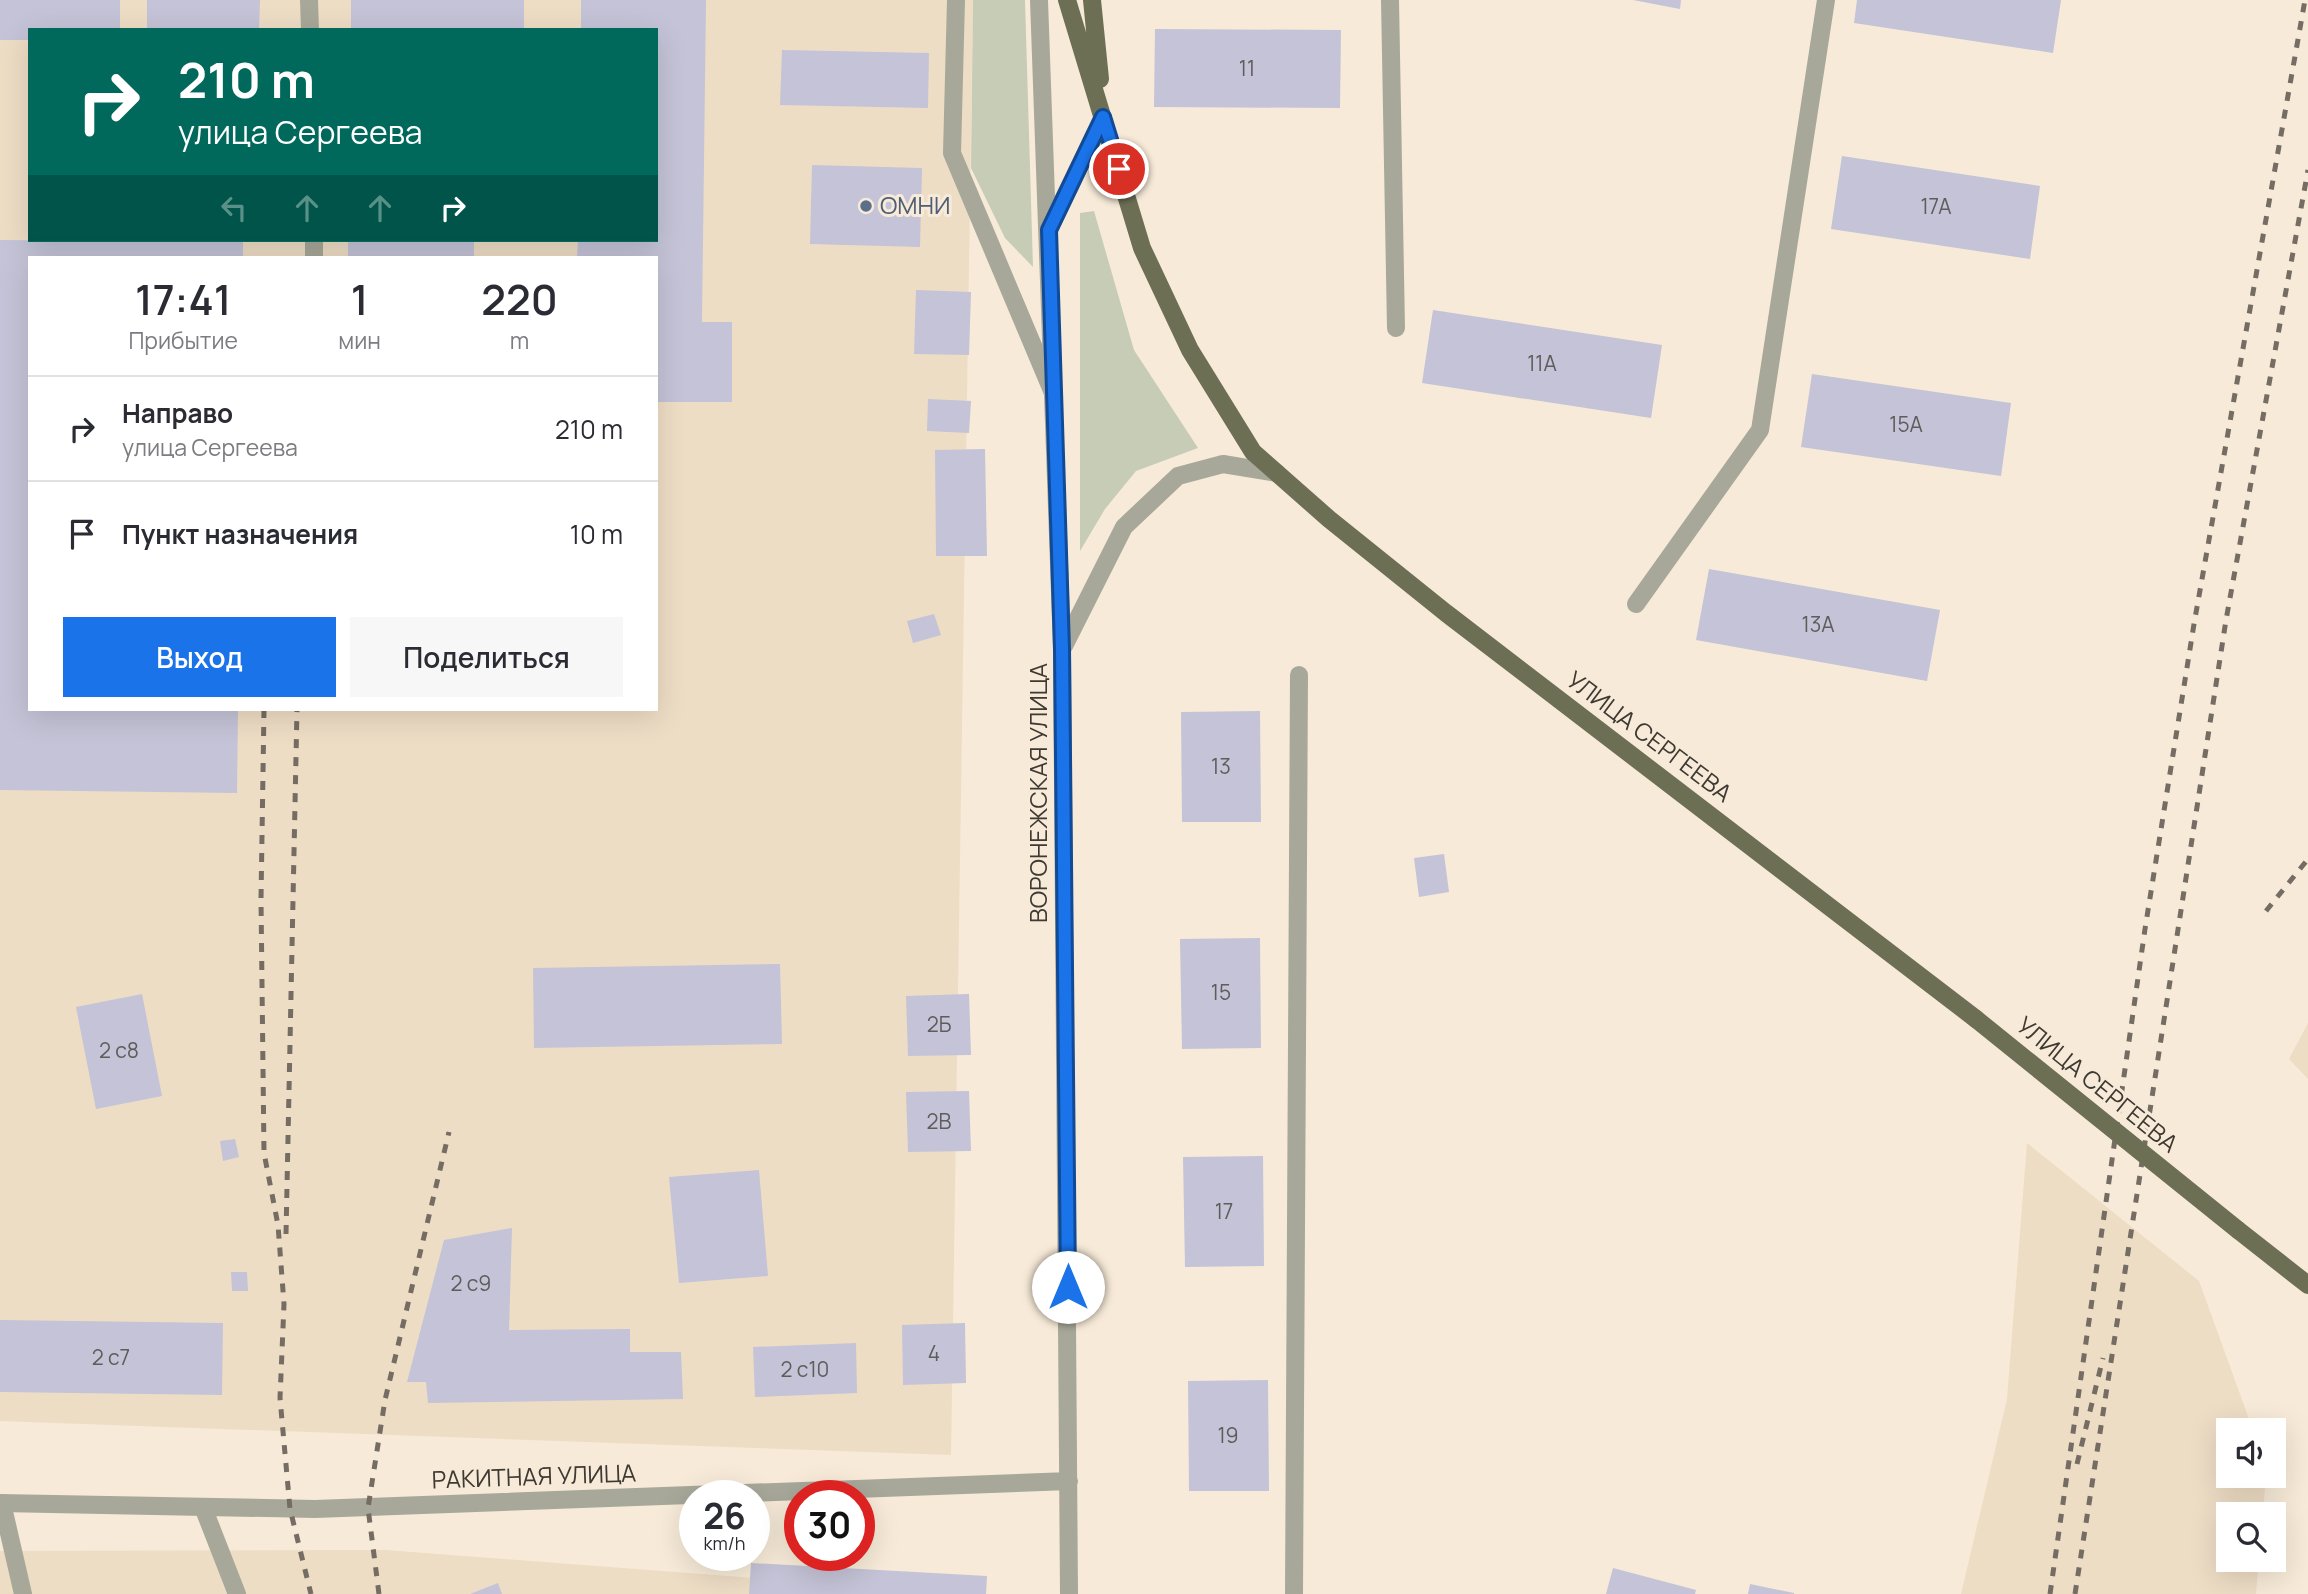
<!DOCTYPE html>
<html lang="ru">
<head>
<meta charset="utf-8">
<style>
  body { margin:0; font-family:Manrope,sans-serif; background:#f7f7f7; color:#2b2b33; height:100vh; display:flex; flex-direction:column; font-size:26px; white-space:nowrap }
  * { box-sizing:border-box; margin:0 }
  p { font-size:23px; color:#7c7c81 }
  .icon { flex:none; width:38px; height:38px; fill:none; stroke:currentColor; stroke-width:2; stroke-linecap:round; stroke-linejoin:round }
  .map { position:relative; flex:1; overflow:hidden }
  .side { position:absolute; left:28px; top:256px; width:630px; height:455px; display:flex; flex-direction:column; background:#fff; border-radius:0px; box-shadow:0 7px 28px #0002 }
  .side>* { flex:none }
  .hud { position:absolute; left:28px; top:28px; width:630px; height:214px; border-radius:0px; box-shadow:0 7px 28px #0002; background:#00695c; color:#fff; overflow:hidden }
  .buttons { position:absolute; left:2216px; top:1418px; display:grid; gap:14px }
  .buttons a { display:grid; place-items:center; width:70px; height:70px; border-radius:0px; background:#fff; box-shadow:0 7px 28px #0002; font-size:35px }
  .speed { position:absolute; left:679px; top:1480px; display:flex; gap:14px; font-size:35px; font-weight:700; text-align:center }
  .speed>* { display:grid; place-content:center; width:91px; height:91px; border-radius:50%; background:#fff; box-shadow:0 7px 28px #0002; line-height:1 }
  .speed small { font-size:18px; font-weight:400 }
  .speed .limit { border:10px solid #d22; background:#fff; color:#111 }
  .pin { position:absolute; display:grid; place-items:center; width:60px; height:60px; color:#fff; margin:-30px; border:4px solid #fff; border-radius:50%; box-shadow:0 2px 7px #0007 }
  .me { position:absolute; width:77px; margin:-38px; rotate:0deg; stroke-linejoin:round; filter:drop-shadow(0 0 5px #0008) }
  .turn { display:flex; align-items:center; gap:24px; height:147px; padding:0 35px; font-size:32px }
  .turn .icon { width:91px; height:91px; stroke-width:2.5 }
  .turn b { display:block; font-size:49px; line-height:60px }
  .lanes { display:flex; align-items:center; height:66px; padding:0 35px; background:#0003; justify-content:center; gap:35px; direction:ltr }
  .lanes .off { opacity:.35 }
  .eta { display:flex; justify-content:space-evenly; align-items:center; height:119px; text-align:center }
  .eta b { font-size:42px; font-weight:600; line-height:49px }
  .primary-button { display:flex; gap:14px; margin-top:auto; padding:14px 35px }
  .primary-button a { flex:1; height:80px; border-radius:0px; background:#1a73e8; color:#fff; font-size:28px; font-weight:600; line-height:80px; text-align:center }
  .primary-button a+a { background:#f7f7f7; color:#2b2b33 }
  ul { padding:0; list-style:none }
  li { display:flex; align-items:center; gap:21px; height:105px; padding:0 35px; border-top:2px solid #e1e1e2 }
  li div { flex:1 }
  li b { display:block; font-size:26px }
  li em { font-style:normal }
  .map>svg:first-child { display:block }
  .built { fill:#eeddc5; fill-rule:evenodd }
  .green { fill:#c7ccb7 }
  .building { fill:#c4c3d7 }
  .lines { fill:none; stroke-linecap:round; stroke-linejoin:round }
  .service { stroke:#a7a899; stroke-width:18 }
  .minor { stroke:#a7a899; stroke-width:18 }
  .primary { stroke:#6d6f55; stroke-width:18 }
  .rail { stroke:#756d63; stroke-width:5; stroke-dasharray:9 9; stroke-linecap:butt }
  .primary-bridge { stroke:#6d6f55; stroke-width:18 }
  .route-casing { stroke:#114b97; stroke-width:18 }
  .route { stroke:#1a73e8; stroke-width:12 }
  .service-dot { fill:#5c6f8a; stroke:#f7ead8; stroke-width:2.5 }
  .labels { text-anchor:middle; stroke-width:6; stroke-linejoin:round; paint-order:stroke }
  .number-label { font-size:21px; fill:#605c5b }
  .service-label { font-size:24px; fill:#4e5e75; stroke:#f7ead8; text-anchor:start }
  .street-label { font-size:24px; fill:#3e3932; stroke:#f7ead8 }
</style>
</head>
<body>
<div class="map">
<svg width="2308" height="1594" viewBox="0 0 2308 1594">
  <rect width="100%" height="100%" fill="#f7ead8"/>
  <path class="built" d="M0,0H973L951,1455L0,1421ZM30,30H656V240H30ZM30,257H656V709H30Z
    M2308,1023V1079L2289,1059Z
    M2027,1143L2199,1281L2253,1430H2228V1475H2266L2263,1514H2228V1559H2259L2256,1594H1961L2007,1399Z
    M386,1550L965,1594H0V1551Z"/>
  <path class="green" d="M973,0H1025L1033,267L1005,238L971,168Z
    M1094,211L1134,350L1198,448L1136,471L1105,509L1080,551V213Z"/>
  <path class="building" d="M0,0H120V30H30V40H0Z
    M147,0H260L259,30H147Z
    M351,0H524V30H351Z
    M581,0H706L702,322H732V402H656V257H577L578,240H656V30H581Z
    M1633,0H1681L1680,9Z
    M1857,0H2061L2053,53L1854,23Z
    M1155,29L1341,30L1340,108L1154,107Z
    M782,50L929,53L928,108L780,105Z
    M1842,156L2040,186L2030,259L1831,229Z
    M812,165L922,168L920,247L810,244Z
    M0,240L243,242V257H30V709H238L237,793L0,790Z
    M348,240H474V257H348Z
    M916,290L971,292L969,355L914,354Z
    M1433,310L1662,345L1651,418L1422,383Z
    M1812,374L2011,403L2001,476L1801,447Z
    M928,399L971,401L969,433L927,431Z
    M985,449L987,556H936L935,450Z
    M1709,569L1940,610L1927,681L1696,640Z
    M934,614L941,635L913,643L907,621Z
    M1260,711L1261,822H1182L1181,712Z
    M1444,854L1449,892L1419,897L1414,858Z
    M1260,938L1261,1048L1182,1049L1180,939Z
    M780,964L782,1044L534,1048L533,968Z
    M142,994L162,1096L96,1109L76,1007Z
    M969,994L971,1055L908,1056L906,996Z
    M969,1091L971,1151L908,1152L906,1092Z
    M235,1139L239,1157L223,1161L220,1141Z
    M1263,1156L1264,1266L1185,1267L1183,1157Z
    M759,1170L768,1276L679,1283L669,1177Z
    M512,1228L509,1330L630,1329V1352H681L683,1399L428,1403L426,1382H407L444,1240Z
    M231,1272H247L248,1291H232Z
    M0,1320L223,1323L222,1395L0,1392Z
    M965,1323L966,1383L903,1385L902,1325Z
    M856,1343L857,1393L755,1397L753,1347Z
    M1268,1380L1269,1491H1189L1188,1381Z
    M751,1563L987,1576L986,1594H749Z
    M1613,1568L1696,1590L1695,1594H1606Z
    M498,1583L502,1594H470Z
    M1750,1584L1794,1593V1594H1748Z"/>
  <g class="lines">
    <path class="service" d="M309,0L310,30
      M956,0L952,153L1053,393
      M1390,0L1396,328
      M314,240V257
      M1636,604L1760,430L1826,0
      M2,1503L23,1594
      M203,1507L237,1594"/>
    <path class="minor" d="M1039,0L1062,649L1069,1594
      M1050,227L1103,117
      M1064,646L1124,527L1178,476L1223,464L1277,473
      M0,1503L315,1509L1069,1481
      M1294,1594L1299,675"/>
    <path class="primary" d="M1067,0L1142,248L1190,350L1253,452L1329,519L1446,613L1976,1019
      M1092,0L1100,79
      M2238,1230L2308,1285"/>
    <path class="rail" d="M264,709L261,899L264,1153L278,1225L284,1304L280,1398L290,1509L311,1594
      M2266,911L2308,859
      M286,1234L297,709
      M2077,1464L2103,1358
      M379,1594L368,1508L385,1400L449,1132
      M2050,1594L2145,929L2194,624L2305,0
      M2075,1594L2226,620L2308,170"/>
    <path class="primary-bridge" d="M1976,1019L2238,1230"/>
  </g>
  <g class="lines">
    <g class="route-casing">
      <path id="route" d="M1068,1287L1062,649L1049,230L1103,117L1119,169"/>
    </g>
    <use href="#route" class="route"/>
  </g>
  <circle class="service-dot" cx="866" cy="206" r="7"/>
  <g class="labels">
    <g class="number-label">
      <text x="1247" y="76">11</text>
      <text x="1936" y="214">17А</text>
      <text x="1542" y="371">11А</text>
      <text x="1906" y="432">15А</text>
      <text x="1818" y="632">13А</text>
      <text x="1221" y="774">13</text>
      <text x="1221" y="1000">15</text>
      <text x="939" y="1032">2Б</text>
      <text x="119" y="1058">2 с8</text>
      <text x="939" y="1129">2В</text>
      <text x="1224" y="1219">17</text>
      <text x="471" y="1291">2 с9</text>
      <text x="934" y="1361">4</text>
      <text x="111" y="1365">2 с7</text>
      <text x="805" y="1377">2 с10</text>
      <text x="1228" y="1443">19</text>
    </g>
    <g class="service-label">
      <text x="880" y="214">ОМНИ</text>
    </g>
    <g class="street-label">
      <text transform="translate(1649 737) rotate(37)" y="8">УЛИЦА СЕРГЕЕВА</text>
      <text transform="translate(1039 793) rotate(-90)" y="8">ВОРОНЕЖСКАЯ УЛИЦА</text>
      <text transform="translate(2097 1085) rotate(39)" y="8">УЛИЦА СЕРГЕЕВА</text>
      <text transform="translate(534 1477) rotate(-2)" y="8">РАКИТНАЯ УЛИЦА</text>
    </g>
  </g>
</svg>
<div class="buttons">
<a><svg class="icon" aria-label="sound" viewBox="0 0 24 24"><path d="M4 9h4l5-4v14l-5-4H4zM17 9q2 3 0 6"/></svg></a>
<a><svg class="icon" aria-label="search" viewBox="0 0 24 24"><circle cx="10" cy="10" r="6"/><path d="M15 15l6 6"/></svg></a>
</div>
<div class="speed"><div>26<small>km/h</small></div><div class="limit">30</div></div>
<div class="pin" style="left:1119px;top:169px;background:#d93025"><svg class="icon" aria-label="arrive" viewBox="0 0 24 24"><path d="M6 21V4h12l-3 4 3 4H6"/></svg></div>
<svg class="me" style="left:1068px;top:1287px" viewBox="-20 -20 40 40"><circle r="19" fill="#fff"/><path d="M0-13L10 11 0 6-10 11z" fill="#1a73e8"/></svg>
<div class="hud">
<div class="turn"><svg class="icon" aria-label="right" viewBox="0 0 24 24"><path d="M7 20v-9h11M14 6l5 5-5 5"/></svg><div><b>210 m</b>улица Сергеева</div></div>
<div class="lanes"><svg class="icon off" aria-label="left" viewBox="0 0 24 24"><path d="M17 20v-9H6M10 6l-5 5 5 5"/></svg><svg class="icon off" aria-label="ahead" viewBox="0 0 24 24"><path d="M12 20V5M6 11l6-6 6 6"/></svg><svg class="icon off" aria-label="ahead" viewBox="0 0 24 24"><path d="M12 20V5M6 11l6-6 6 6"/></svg><svg class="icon" aria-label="right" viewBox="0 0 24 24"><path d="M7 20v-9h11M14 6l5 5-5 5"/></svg></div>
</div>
<section class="side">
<div class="eta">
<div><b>17:41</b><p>Прибытие</p></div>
<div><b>1</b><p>мин</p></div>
<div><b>220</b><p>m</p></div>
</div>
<ul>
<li><svg class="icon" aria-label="right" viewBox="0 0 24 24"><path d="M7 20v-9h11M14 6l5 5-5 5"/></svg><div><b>Направо</b><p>улица Сергеева</p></div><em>210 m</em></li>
<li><svg class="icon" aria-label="arrive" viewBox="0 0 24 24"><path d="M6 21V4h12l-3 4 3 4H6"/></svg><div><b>Пункт назначения</b></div><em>10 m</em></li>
</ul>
<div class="primary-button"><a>Выход</a><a>Поделиться</a></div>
</section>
</div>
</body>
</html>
